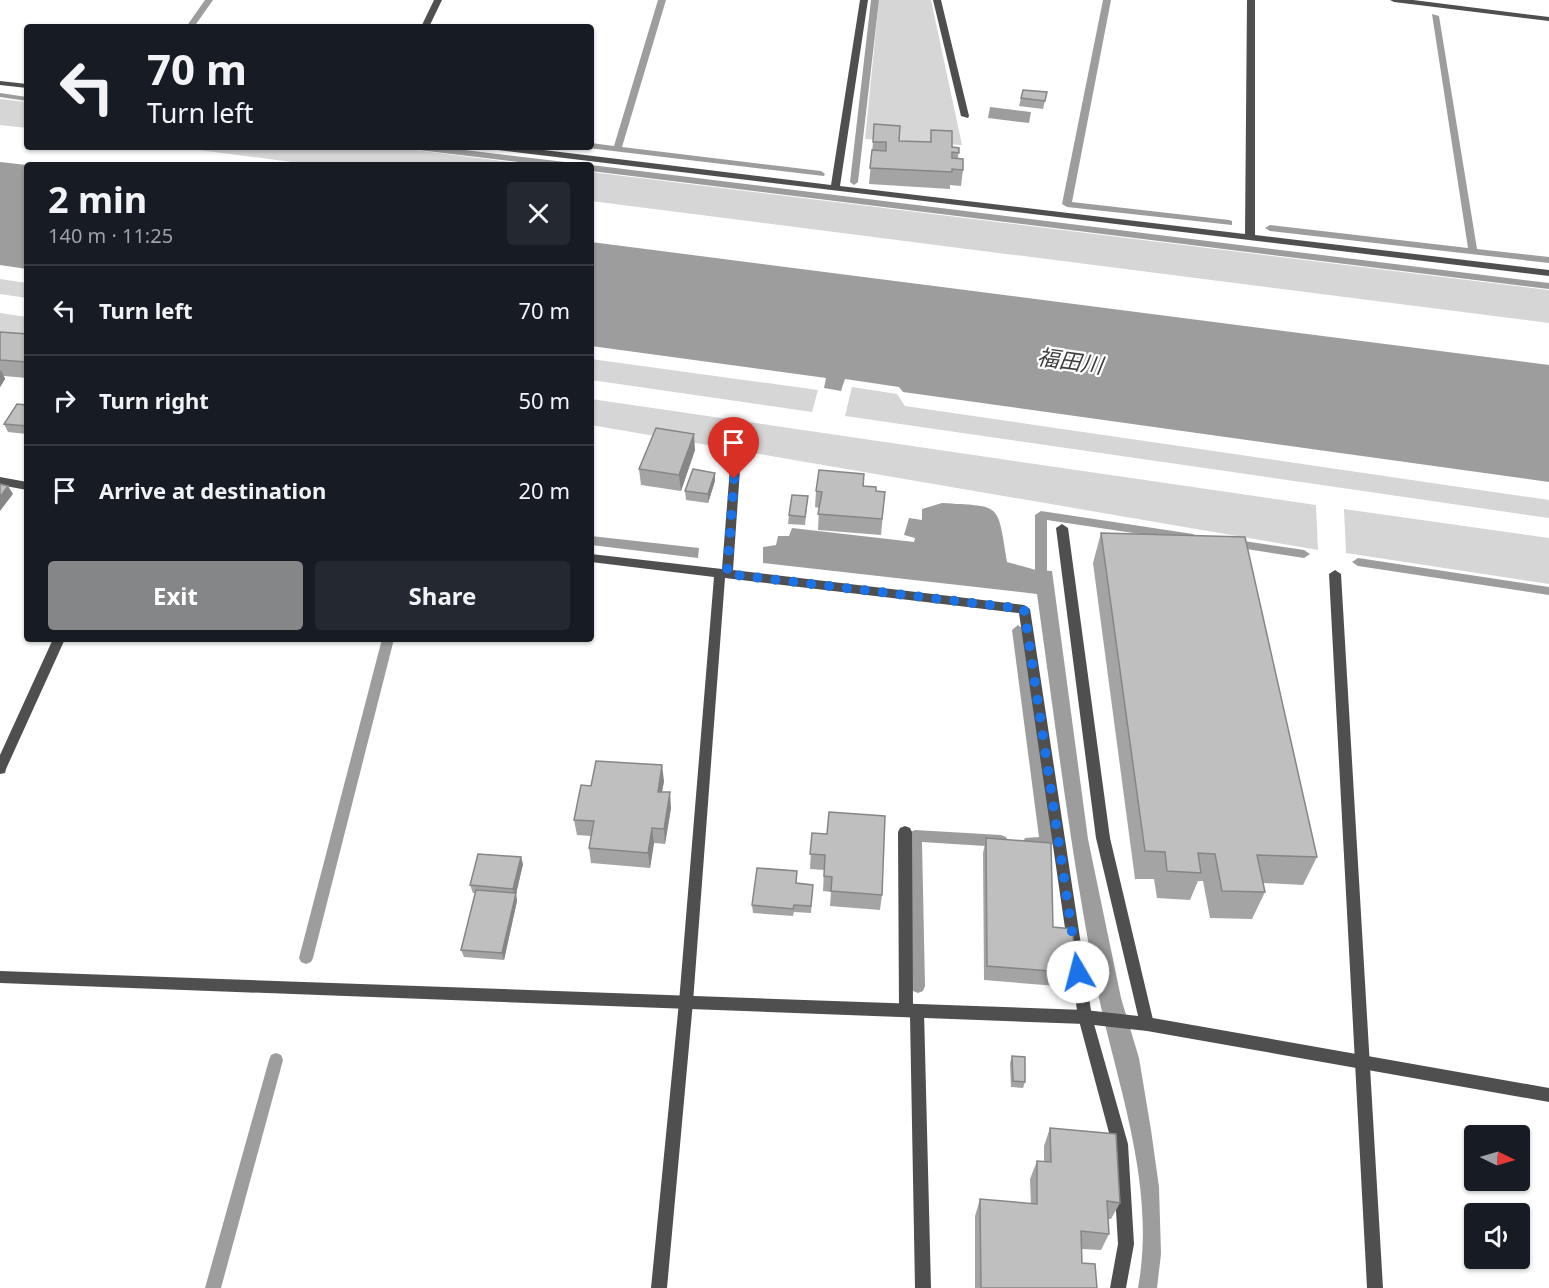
<!DOCTYPE html>
<html lang="en">
<head>
<meta charset="utf-8">
<style>
  body { margin:0; font-family:"Noto Sans","Noto Sans JP",sans-serif; background:#242831; color:#f1f3f6; height:100vh; display:flex; flex-direction:column; font-size:22px; white-space:nowrap }
  * { box-sizing:border-box; margin:0 }
  p { font-size:20px; color:#9ea1a6 }
  .icon { flex:none; width:33px; height:33px; fill:none; stroke:currentColor; stroke-width:2; stroke-linecap:round; stroke-linejoin:round }
  .map { position:relative; flex:1; overflow:hidden }
  .drawer { position:absolute; left:24px; top:162px; width:570px; height:480px; display:flex; flex-direction:column; background:#171b24; border-radius:6px; box-shadow:0 2px 4px #0004 }
  .drawer>* { flex:none }
  .hud { position:absolute; left:24px; top:24px; width:570px; height:126px; border-radius:6px; box-shadow:0 2px 4px #0004; background:#171b24; color:#f1f3f6; overflow:hidden }
  .needle { width:39px; rotate:95deg }
  .fabs { position:absolute; left:1464px; top:1125px; display:grid; gap:12px }
  .fabs a { display:grid; place-items:center; width:66px; height:66px; border-radius:6px; background:#171b24; box-shadow:0 2px 4px #0004; font-size:30px }
  .pin { position:absolute; display:grid; place-items:center; width:51px; height:51px; color:#fff; margin:-62px -26px; border-radius:50% 50% 50% 0; rotate:-45deg; box-shadow:0 0 6px #0007 }
  .pin .icon { rotate:45deg }
  .me { position:absolute; width:66px; margin:-33px; rotate:352deg; stroke-linejoin:round; filter:drop-shadow(0 0 4px #0008) }
  .turn { display:flex; align-items:center; gap:21px; height:126px; padding:0 24px; font-size:27px }
  .turn .icon { width:78px; height:78px; stroke-width:2.5 }
  .turn b { display:block; font-size:42px; line-height:51px }
  .round { display:grid; place-items:center; flex:none; width:63px; height:63px; border-radius:6px; background:#242831 }
  .head { display:flex; align-items:center; justify-content:space-between; height:102px; padding:0 24px }
  h1 { font-size:36px; font-weight:700; line-height:45px }
  .button { display:flex; gap:12px; margin-top:auto; padding:12px 24px }
  .button a { flex:1; height:69px; border-radius:6px; background:#858687; color:#fff; font-size:24px; font-weight:700; line-height:69px; text-align:center }
  .button a+a { background:#242831; color:#f1f3f6 }
  ul { padding:0; list-style:none }
  li { display:flex; align-items:center; gap:18px; height:90px; padding:0 24px; border-top:2px solid #363941 }
  li div { flex:1 }
  li b { display:block; font-size:22px }
  li em { font-style:normal }
  .map>svg:first-child { display:block }
  .green { fill:#d6d6d6 }
  .water { fill:#9d9d9d }
  .lines { fill:none; stroke-linecap:round; stroke-linejoin:round }
  .stream { fill:#9d9d9d; fill-rule:evenodd }
  .service { fill:#4f4f4f; fill-rule:evenodd }
  .minor { fill:#4f4f4f; fill-rule:evenodd }
  .tertiary { fill:#4f4f4f; fill-rule:evenodd }
  .wall { fill:#a4a4a4 }
  .shaded-wall { fill:#868686 }
  .building { fill:#bfbfbf; stroke:#868686; stroke-width:1.5 }
  .route { stroke:#1a73e8; stroke-width:10; stroke-dasharray:0 18 }
  .labels { text-anchor:middle; stroke-width:4.5; stroke-linejoin:round; paint-order:stroke }
  .water-label { font-size:22px; font-style:italic; fill:#3e3e3e; stroke:#fff }
</style>
</head>
<body>
<div class="map">
<svg width="1549" height="1288" viewBox="0 0 1549 1288">
  <rect width="100%" height="100%" fill="#fff"/>
  <path class="green" d="M879,0H931L962,145L865,139Z
    M0,99L27,102V128L0,125Z
    M177,147H391L535,165H314Z
    M591,172L1549,290V323L591,201Z
    M0,279L27,283V298L0,294Z
    M0,313L27,317V345L0,342Z
    M591,359L818,390L812,412L591,380Z
    M852,387L897,394L905,406L1549,500V518L845,416Z
    M591,399L1316,505L1318,550L591,425Z
    M1344,509L1549,538V584L1346,553Z"/>
  <path class="water" d="M990,107L1031,112L1029,123L988,118Z
    M0,162L27,165V269L0,265Z
    M591,242L1549,365V482L903,392L899,387L845,379L841,391L824,388L826,378L591,346Z
    M942,503C1002,507 997,501 1007,562L1036,570L1052,571L1088,839L1121,998L1139,1058L1151,1130L1159,1187L1161,1254L1157,1288H1138C1156,1189 1120,1094 1099,998C1072,865 1056,729 1037,594L763,563V547L776,545L778,536H789L792,528L914,542L915,538L904,535L909,518L922,520V509Z
    M591,536L699,548L698,558L591,545Z"/>
  <g class="lines">
    <path class="stream" d="M205,0H213L194,27H186Z
      M658,0H666L622,147L821,171L825,174L824,176L588,148L591,147V143L614,146Z
      M871,0H879L858,182L854,185L850,182Z
      M1103,0H1111L1072,202L1229,220L1232,221V225L1067,207L1062,204Z
      M1432,14L1439,16L1477,249L1549,257V263L1270,231L1265,228L1270,225L1468,248Z
      M0,93L27,97V101L0,97Z
      M415,147H440L565,162L569,165H544L419,150Z
      M591,165L1549,283V289L591,171Z
      M1041,511L1193,534L1199,538L1193,542L1047,520V581L1041,585L1035,581V515Z
      M1231,539L1304,550L1310,554L1304,558L1227,546L1225,543Z
      M1358,558L1549,587V595L1358,566L1352,562Z
      M1018,625L1024,630L1053,843L1051,847C1043,850 1033,849 1025,846L1023,842L1025,838L1039,837L1012,630Z
      M382,639H394L313,958L311,962L306,964L301,962L299,958Z
      M915,830L1001,835L1006,837L1008,841L1006,845L1001,847L922,842L925,986L923,991L918,993L913,991L911,986L908,836L910,832Z
      M276,1053L281,1055L283,1060L221,1288H205L269,1060L271,1055Z"/>
    <path class="service" d="M905,826L910,828L912,832L913,1006L917,1004L922,1006L924,1011L931,1288H915L910,1015L906,1017L901,1015L899,1010L898,832L900,828Z"/>
    <path class="minor" d="M434,0H442L429,27H421Z
      M860,0H868L840,186L1245,234L1247,0H1255V235L1549,270V276L498,150L494,147H519L831,185Z
      M933,0H941L969,116L968,118L961,116Z
      M1390,0H1413L1549,17V21L1394,2Z
      M0,81L27,84V88L0,85Z
      M736,451L741,455L733,570L1024,605L1030,609L1092,1017L1128,1144L1134,1244L1126,1288H1110L1118,1244L1112,1144L1078,1017L1019,613L725,578L693,1002L667,1288H651L679,1002L714,577L591,562V554L722,569L731,455Z
      M0,477L27,482V490L0,485Z
      M1062,524L1068,528L1110,838L1154,1024L1152,1029L1147,1031L1142,1029L1140,1024L1096,838L1056,528Z
      M1335,570L1341,574L1383,1288H1367L1329,574Z
      M53,639H65L6,769L5,773L0,774V755Z"/>
    <path class="tertiary" d="M0,971L1085,1010L1147,1017L1549,1088V1102L1147,1031L1085,1024L0,983Z"/>
  </g>
  <path class="wall" d="M1047,92L1043,109L1019,106L1021,98Z
    M931,130L952,147L959,148L958,158L963,170L961,186L950,185V189L869,184L873,142L899,141L930,142Z
    M0,332L27,334V378L4,376L5,379L0,387Z
    M27,405V434L8,432L4,424Z
    M695,450L681,491L641,485L639,469Z
    M864,474V486L876,491L885,492L881,535L818,530L819,508L815,507L816,491Z
    M715,481L708,503L686,500L685,491Z
    M808,496L805,525L788,524L789,515Z
    M1101,533L1317,857L1303,885L1263,883L1265,892L1252,919L1210,918L1203,881H1198L1190,900L1157,898L1154,879H1135L1093,563Z
    M664,781L662,792L671,808L665,844L654,843L650,868L591,863L589,848L591,836L577,835L574,820L591,786Z
    M812,833L882,895L880,910L830,906L831,892L823,891L824,870L810,869Z
    M986,838L1053,927L1074,973L1069,987L984,980L983,853Z
    M523,864L516,894L517,901L504,960L464,957L461,950L475,893H473L470,885Z
    M796,883L813,885L811,913L794,912L793,916L753,913L752,905Z
    M1012,1056L1025,1082L1023,1088L1011,1087L1010,1063Z
    M1050,1128L1120,1203L1111,1219H1108L1109,1234L1101,1250L1082,1249V1263L1097,1288H975V1216L980,1199L1031,1204L1030,1179L1037,1161L1044,1162V1146Z"/>
  <path class="shaded-wall" d="M1,370L5,379L0,387V372Z
    M694,434L695,450L681,491L679,475Z
    M715,473V481L708,503V494Z
    M8,486L13,494L0,511V497Z
    M662,765L664,781L659,807L658,792Z
    M670,792L671,808L665,844L664,829Z
    M652,828L654,843L650,868L648,853Z
    M521,857L523,864L516,894L517,901L504,960L502,953L515,896L513,889Z"/>
  <path class="building" d="M1023,90L1047,92L1045,101L1021,98Z
    M874,124L900,126L899,141L931,142V130L952,131V147L959,148V153L952,152V158L963,159V170L952,169V172L870,168L872,150L886,151V142H873Z
    M0,332L27,334V362L0,360Z
    M17,404L27,405V426L4,424Z
    M656,428L694,434L679,475L639,469Z
    M693,469L715,473L708,494L685,491Z
    M819,470L864,474L863,486L876,487V491L885,492L882,519L818,514L822,492L816,491Z
    M0,484L8,486L0,497Z
    M792,495L808,496L805,517L789,515Z
    M1101,533L1245,537L1317,857L1257,855L1265,892L1222,891L1215,854L1198,853L1201,873L1167,871L1165,852L1145,851Z
    M596,761L662,765L658,792H670L664,829L652,828L648,853L589,848L594,821L574,820L581,785L591,786Z
    M829,812L885,816L882,895L831,891L832,877L824,876L825,855L810,854L812,833L827,834Z
    M986,838L1051,843L1053,927L1073,929L1074,973L987,966Z
    M478,854L521,857L513,889L470,885Z
    M757,868L797,871L796,883L813,885L811,906L794,905L793,909L752,905Z
    M476,890L516,893L502,953L461,950Z
    M1012,1056L1025,1057V1082L1013,1081Z
    M1050,1128L1116,1134L1120,1203L1107,1201L1109,1234L1081,1231L1082,1263L1095,1264L1097,1288H981L980,1199L1037,1204V1161L1051,1162Z"/>
  <g class="lines">
    <path class="route" d="M734,479L727,574L1024,609L1078,972"/>
  </g>
  <g class="labels">
    <g class="water-label">
      <text transform="translate(1070 361) rotate(8)" y="8">福田川</text>
    </g>
  </g>
</svg>
<div class="fabs">
<a><svg class="needle" viewBox="-14 -14 28 28"><path d="M0-13l5 13h-10z" fill="#e53935"/><path d="M0 13l5-13h-10z" fill="#9ea1a6"/></svg></a>
<a><svg class="icon" aria-label="sound" viewBox="0 0 24 24"><path d="M4 9h4l5-4v14l-5-4H4zM17 9q2 3 0 6"/></svg></a>
</div>
<div class="pin" style="left:734px;top:479px;background:#d93025"><svg class="icon" aria-label="arrive" viewBox="0 0 24 24"><path d="M6 21V4h12l-3 4 3 4H6"/></svg></div>
<svg class="me" style="left:1078px;top:972px" viewBox="-20 -20 40 40"><circle r="19" fill="#fff"/><path d="M0-13L10 11 0 6-10 11z" fill="#1a73e8"/></svg>
<div class="hud">
<div class="turn"><svg class="icon" aria-label="left" viewBox="0 0 24 24"><path d="M17 20v-9H6M10 6l-5 5 5 5"/></svg><div><b>70 m</b>Turn left</div></div>
</div>
<section class="drawer">
<div class="head"><div><h1>2 min</h1><p>140 m · 11:25</p></div><a class="round"><svg class="icon" aria-label="close" viewBox="0 0 24 24"><path d="M6 6l12 12M18 6L6 18"/></svg></a></div>
<ul>
<li><svg class="icon" aria-label="left" viewBox="0 0 24 24"><path d="M17 20v-9H6M10 6l-5 5 5 5"/></svg><div><b>Turn left</b></div><em>70 m</em></li>
<li><svg class="icon" aria-label="right" viewBox="0 0 24 24"><path d="M7 20v-9h11M14 6l5 5-5 5"/></svg><div><b>Turn right</b></div><em>50 m</em></li>
<li><svg class="icon" aria-label="arrive" viewBox="0 0 24 24"><path d="M6 21V4h12l-3 4 3 4H6"/></svg><div><b>Arrive at destination</b></div><em>20 m</em></li>
</ul>
<div class="button"><a>Exit</a><a>Share</a></div>
</section>
</div>
</body>
</html>
